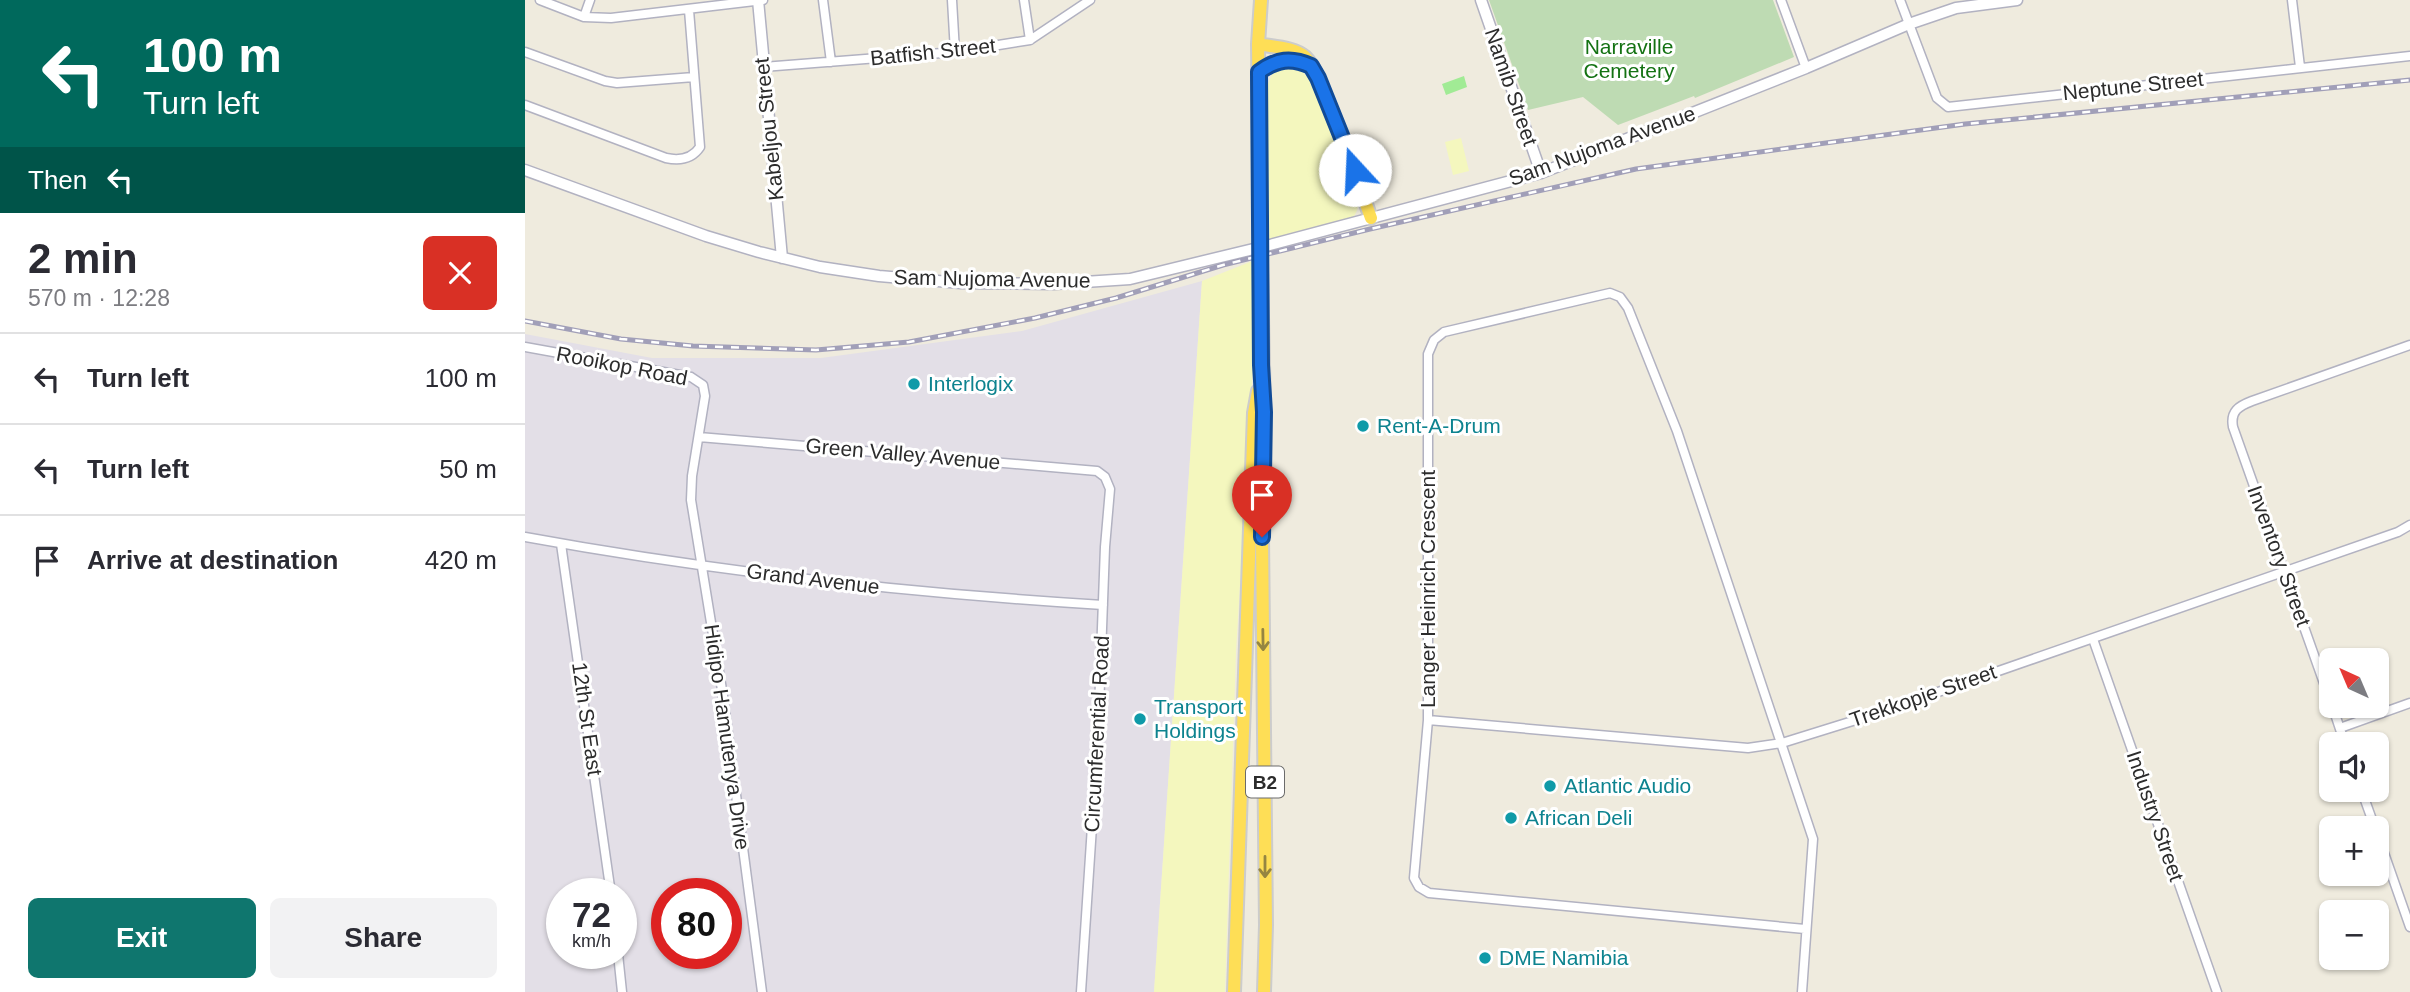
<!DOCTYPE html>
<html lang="en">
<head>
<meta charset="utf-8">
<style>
  body { margin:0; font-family:Arial,sans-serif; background:#f2f2f3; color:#2b2b33; height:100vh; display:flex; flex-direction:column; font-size:26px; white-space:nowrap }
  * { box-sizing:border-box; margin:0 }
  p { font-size:23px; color:#7c7c81 }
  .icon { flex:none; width:38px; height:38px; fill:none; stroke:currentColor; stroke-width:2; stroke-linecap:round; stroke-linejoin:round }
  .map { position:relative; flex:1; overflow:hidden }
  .details { display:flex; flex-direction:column; background:#fff; width:525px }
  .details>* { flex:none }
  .hud { background:#00695c; color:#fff; overflow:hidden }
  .needle { width:46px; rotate:316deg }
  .fabs { position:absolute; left:1794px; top:648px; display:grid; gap:14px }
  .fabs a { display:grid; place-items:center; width:70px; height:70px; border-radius:10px; background:#fff; box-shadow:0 2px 5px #0004; font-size:35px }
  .speed { position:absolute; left:21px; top:878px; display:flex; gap:14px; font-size:35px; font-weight:700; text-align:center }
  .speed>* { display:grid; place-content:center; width:91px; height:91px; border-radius:50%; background:#fff; box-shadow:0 2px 5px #0004; line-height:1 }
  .speed small { font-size:18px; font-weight:400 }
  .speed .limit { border:10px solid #d22; background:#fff; color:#111 }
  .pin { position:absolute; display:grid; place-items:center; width:60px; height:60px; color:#fff; margin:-72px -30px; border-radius:50% 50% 50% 0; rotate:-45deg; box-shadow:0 0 7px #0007 }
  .pin .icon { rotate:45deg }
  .me { position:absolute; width:77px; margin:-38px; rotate:340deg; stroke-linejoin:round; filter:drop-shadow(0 0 5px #0008) }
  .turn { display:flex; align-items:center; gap:24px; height:147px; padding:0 28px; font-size:32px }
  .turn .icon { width:91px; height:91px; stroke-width:2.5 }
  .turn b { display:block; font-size:49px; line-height:60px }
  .then { display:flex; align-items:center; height:66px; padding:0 28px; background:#0003; gap:14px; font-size:26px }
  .round { display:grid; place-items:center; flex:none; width:74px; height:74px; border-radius:10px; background:#f2f2f3 }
  .head { display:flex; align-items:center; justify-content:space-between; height:119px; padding:0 28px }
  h1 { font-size:42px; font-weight:600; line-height:52px }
  .button { display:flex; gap:14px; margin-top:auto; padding:14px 28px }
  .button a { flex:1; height:80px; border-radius:10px; background:#0f766e; color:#fff; font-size:28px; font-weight:600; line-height:80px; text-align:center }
  .button a+a { background:#f2f2f3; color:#2b2b33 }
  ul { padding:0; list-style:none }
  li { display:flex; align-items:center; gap:21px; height:91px; padding:0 28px; border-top:2px solid #e1e1e2 }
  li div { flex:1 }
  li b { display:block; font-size:26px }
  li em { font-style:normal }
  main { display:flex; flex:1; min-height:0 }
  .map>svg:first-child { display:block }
  .industrial { fill:#e3dfe7; fill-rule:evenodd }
  .green { fill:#a1eb95 }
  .sand { fill:#f4f7be }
  .cemetery { fill:#bedbb3 }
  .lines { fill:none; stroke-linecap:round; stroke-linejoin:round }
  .minor-casing { stroke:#b2b2c1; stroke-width:11 }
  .tertiary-casing { stroke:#b2b2c1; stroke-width:13 }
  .trunk-casing { stroke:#ccc; stroke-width:16 }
  .minor { stroke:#fff; stroke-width:8 }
  .tertiary { stroke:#fff; stroke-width:10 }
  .trunk { stroke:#fede56; stroke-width:12 }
  .rail-casing { stroke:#a19fb8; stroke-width:5 }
  .rail { stroke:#fff; stroke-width:2.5; stroke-dasharray:8; stroke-linecap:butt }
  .trunk-bridge-casing { stroke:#ccc; stroke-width:16; stroke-linecap:butt }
  .trunk-bridge { stroke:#fede56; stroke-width:12 }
  .oneway { stroke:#958541 }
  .route-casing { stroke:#114b97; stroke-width:18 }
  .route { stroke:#1a73e8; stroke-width:12 }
  .culture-dot { fill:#0f9aa8; stroke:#fff; stroke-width:2.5 }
  .labels { text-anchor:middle; stroke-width:6; stroke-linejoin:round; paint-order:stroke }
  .shield { fill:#fff; stroke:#6b6b6b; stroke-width:2 }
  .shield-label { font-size:19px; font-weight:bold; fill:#2c2c2c }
  .park-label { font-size:21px; fill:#147213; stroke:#fff }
  .street-label { font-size:21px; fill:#2c2c2c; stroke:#fff }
  .culture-label { font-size:21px; fill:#0d838f; stroke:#fff; text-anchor:start }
</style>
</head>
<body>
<main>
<section class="details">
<div class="hud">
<div class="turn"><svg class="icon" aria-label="left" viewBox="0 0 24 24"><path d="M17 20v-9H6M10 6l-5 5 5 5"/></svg><div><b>100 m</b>Turn left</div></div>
<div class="then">Then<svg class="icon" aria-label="left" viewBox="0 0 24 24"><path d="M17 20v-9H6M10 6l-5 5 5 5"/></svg></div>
</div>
<div class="head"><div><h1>2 min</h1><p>570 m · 12:28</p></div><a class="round" style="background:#d93025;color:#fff"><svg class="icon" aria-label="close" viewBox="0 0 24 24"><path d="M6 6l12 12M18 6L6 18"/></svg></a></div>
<ul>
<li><svg class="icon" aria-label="left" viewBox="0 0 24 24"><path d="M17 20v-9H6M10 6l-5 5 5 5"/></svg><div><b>Turn left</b></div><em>100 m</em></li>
<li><svg class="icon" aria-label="left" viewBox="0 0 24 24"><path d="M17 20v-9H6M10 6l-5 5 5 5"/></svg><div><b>Turn left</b></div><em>50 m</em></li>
<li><svg class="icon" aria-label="arrive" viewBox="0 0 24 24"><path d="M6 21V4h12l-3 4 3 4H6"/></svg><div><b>Arrive at destination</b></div><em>420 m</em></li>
</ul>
<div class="button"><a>Exit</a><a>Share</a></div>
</section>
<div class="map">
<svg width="1885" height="992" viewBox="0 0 1885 992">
  <rect width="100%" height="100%" fill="#efebde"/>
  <path class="industrial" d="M677,281L629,992H0V334L127,358H296L497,331ZM37,894H96V954H37ZM142,894H201V954H142Z"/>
  <path class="green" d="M939,76L942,87L921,95L917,84Z"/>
  <path class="sand" d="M757,65L773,67L786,81L833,202C833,214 829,218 818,223L740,243L742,86L748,72Z
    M936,138L944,171L928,175L920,142Z
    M730,260L728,367L711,652L700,992H629L677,281Z"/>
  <path class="cemetery" d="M964,0H1248L1269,57L1170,98L1169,96L1093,125L1058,97L1003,110Z"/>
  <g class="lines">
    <g class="minor-casing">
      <path id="minor" d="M15,0L59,17L86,18L238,0
        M298,0L306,62
        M427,0L430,52
        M499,0L505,40
        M1256,0L1281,68
        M1375,0L1412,98L1423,107L1885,56
        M1767,0L1775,67
        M59,17L65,0
        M0,52L80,81L92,83L169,77
        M238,67L430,52L505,40L565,0
        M0,105L141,158C155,161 167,159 175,147L164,10
        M0,347L166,377L178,385L180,396L167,476L166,500L198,696L237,992
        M174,437L572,471L580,477L585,489L580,547L573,736L556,992
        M0,537C191,572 384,593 578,605
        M36,544L86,894
        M1568,639L1692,992
        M1806,703L1708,427C1705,411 1714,406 1727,401L1885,345
        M1807,705L1820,744
        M903,720L1223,748L1257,743L1347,715L1873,532L1885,525
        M1815,728L1885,703
        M1836,789L1850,828
        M1852,833L1885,927
        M93,954L97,992
        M1277,992L1288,839L1152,431L1103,308L1095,297L1085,293L919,332L909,340L903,354V720L889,878L894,887L904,893L1280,929"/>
    </g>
    <g class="tertiary-casing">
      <path id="tertiary" d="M233,0L257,258
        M956,0L1016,173
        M0,170L181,236L234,252L295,267L354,276L436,283L529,284L605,279L745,245L1016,173L1281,68L1384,24L1431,8L1492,0"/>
    </g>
    <g class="trunk-casing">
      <path id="trunk" d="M733,44C747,47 769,47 780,57C791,68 796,87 802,101C818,140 832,179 846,218
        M734,72C751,60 763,58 783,65
        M735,219L733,44L736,0
        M736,270L739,412L737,537L741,925L739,992
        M709,992L729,413L733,391"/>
    </g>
    <use href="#minor" class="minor"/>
    <use href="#tertiary" class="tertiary"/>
    <use href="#trunk" class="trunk"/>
    <g class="rail-casing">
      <path id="rail" d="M0,321L96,339L168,346L291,350L384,342L510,318L591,298L698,265L845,229L1111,169L1440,124L1885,80"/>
    </g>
    <use href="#rail" class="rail"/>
    <g class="trunk-bridge-casing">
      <path id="trunk-bridge" d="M735,219L736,270"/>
    </g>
    <use href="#trunk-bridge" class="trunk-bridge"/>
  </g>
  <defs><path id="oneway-shaft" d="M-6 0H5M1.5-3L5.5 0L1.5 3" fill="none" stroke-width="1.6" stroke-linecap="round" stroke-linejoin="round" transform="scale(1.75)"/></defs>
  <g class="oneway">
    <use href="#oneway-shaft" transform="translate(738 640) rotate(89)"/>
    <use href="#oneway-shaft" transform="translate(740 867) rotate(90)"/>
  </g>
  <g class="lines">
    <g class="route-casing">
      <path id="route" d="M737,537L739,412L736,365L734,72C752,59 766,57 786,66L793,78L830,170"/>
    </g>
    <use href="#route" class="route"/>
  </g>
  <g class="culture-dot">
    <circle cx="389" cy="384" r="7"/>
    <circle cx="838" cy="426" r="7"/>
    <circle cx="615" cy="719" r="7"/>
    <circle cx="1025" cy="786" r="7"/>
    <circle cx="986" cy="818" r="7"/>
    <circle cx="960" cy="958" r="7"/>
  </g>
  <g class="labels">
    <rect class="shield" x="721" y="766.5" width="38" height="31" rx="5"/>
    <g class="shield-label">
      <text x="740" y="789">B2</text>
    </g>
    <g class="park-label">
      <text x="1104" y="54">Narraville<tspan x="1104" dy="24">Cemetery</tspan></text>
    </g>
    <g class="street-label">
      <text transform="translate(408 52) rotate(-6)" y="7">Batfish Street</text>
      <text transform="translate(1608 86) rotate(-6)" y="7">Neptune Street</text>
      <text transform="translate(986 87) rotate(71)" y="7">Namib Street</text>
      <text transform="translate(244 129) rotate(-96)" y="7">Kabeljou Street</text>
      <text transform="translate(1077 146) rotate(-20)" y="7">Sam Nujoma Avenue</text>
      <text transform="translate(467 279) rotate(1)" y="7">Sam Nujoma Avenue</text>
      <text transform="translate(97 366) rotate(11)" y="7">Rooikop Road</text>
      <text transform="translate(378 454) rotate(5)" y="7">Green Valley Avenue</text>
      <text transform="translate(1754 556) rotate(70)" y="7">Inventory Street</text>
      <text transform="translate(288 579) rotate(7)" y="7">Grand Avenue</text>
      <text transform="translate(903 589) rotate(-90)" y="7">Langer Heinrich Crescent</text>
      <text transform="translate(1398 696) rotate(-19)" y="7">Trekkopje Street</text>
      <text transform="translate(62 719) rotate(82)" y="7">12th St East</text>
      <text transform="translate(572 734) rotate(-87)" y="7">Circumferential Road</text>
      <text transform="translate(202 737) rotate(82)" y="7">Hidipo Hamutenya Drive</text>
      <text transform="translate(1630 816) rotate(71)" y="7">Industry Street</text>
    </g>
    <g class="culture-label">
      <text x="403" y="391">Interlogix</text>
      <text x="852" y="433">Rent-A-Drum</text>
      <text x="629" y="714">Transport<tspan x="629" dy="24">Holdings</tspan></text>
      <text x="1039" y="793">Atlantic Audio</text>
      <text x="1000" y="825">African Deli</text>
      <text x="974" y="965">DME Namibia</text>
    </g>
  </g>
</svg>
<div class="fabs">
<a><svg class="needle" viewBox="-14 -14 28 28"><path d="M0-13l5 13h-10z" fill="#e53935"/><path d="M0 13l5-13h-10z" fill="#7c7c81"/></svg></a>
<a><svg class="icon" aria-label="sound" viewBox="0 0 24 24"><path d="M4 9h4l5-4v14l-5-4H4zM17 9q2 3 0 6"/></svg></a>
<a>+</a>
<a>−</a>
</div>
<div class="speed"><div>72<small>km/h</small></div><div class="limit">80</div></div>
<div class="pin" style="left:737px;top:537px;background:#d93025"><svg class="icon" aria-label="arrive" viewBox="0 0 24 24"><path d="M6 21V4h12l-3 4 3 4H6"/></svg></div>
<svg class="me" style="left:830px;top:170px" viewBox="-20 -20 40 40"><circle r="19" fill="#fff"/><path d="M0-13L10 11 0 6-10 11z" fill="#1a73e8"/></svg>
</div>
</main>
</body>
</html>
